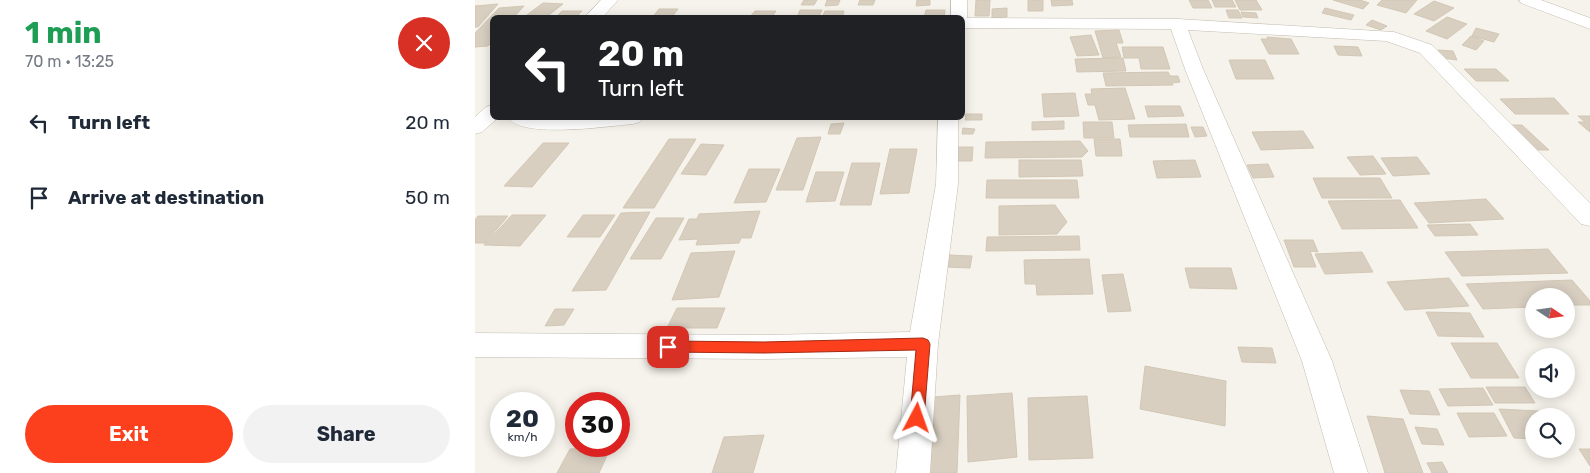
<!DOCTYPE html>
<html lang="en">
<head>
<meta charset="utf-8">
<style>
  body { margin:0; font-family:Rubik,sans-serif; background:#f2f2f3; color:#1f2937; height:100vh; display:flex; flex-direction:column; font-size:19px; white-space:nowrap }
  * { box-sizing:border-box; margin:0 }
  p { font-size:16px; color:#747a83 }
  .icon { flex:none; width:28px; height:28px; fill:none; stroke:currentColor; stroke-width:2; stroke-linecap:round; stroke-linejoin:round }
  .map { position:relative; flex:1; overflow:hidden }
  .details { display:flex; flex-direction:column; background:#fff; width:475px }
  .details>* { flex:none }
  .banner { position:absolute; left:15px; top:15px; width:475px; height:105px; border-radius:8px; box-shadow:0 2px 12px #0003; background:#202124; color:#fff; overflow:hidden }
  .needle { width:32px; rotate:103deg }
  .buttons { position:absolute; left:1050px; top:288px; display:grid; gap:10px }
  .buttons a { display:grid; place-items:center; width:50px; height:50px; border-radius:50%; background:#fff; box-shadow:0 2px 12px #0003; font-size:25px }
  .speed { position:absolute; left:15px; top:392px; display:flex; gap:10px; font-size:25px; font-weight:700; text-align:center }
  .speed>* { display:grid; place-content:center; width:65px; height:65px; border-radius:50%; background:#fff; box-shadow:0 2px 12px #0003; line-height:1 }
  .speed small { font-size:12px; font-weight:400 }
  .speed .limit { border:8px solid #d22; background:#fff; color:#111 }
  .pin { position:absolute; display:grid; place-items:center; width:42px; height:42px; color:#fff; margin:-21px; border-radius:10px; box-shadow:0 2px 8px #0006 }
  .me { position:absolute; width:55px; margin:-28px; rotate:4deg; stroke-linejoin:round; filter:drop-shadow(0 0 4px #0008) }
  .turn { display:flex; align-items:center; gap:18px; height:105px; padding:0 25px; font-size:22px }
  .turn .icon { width:65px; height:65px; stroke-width:2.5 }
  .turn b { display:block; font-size:35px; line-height:42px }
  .round { display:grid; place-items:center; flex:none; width:52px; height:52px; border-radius:26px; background:#f2f2f3 }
  .head { display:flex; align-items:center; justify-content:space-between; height:85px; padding:0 25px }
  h1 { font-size:30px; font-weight:700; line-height:38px; color:#1e9e55 }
  .cta { display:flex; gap:10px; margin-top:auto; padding:10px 25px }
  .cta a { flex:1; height:58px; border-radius:30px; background:#fc3f1d; color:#fff; font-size:20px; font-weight:700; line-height:58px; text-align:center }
  .cta a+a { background:#f2f2f3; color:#1f2937 }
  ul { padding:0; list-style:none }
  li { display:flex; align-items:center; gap:15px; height:75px; padding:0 25px }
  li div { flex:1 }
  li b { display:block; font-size:19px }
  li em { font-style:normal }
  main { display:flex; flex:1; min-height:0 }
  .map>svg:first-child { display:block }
  .building { fill:#d8cfc1; stroke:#d3c7b4 }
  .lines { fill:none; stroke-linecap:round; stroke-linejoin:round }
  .minor-casing { stroke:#c2bbae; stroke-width:1 }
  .minor { fill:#fff; fill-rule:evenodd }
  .route { fill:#fc3f1d; stroke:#a42913 }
</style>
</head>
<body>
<main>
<section class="details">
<div class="head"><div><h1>1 min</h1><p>70 m · 13:25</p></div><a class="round" style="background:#d93025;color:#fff"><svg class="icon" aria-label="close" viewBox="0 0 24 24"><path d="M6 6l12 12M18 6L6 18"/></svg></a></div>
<ul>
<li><svg class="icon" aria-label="left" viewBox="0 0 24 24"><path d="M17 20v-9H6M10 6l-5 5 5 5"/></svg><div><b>Turn left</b></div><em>20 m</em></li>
<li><svg class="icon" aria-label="arrive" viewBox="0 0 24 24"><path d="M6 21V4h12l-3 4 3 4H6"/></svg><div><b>Arrive at destination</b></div><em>50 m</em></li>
</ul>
<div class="cta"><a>Exit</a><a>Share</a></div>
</section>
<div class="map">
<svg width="1115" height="473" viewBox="0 0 1115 473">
  <rect width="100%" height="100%" fill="#f6f3ec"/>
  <path class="building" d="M329,0H342L339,5H326Z
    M352,0H365L363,5L350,6Z
    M385,0H400L398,5H383Z
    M442,0H455V5L441,6Z
    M501,0H515L514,16H500Z
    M553,0H568V11H553Z
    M576,0H597L598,5L577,6Z
    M714,0H733L737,8H718Z
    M737,0H757L761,7H740Z
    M760,0H781L787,10H765Z
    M858,0H885L894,3L888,9Z
    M907,0H942L931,13L902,5Z
    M959,1L979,8L959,21L939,14Z
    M68,3L88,4L70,18H48Z
    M23,4L3,27H0V6Z
    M49,6L38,18H18V41L13,46L0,47V33L24,8Z
    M532,8V17L517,18V9Z
    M850,8L879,15L876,20L847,13Z
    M184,9H203L196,18H177Z
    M325,10H347L343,18H322Z
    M451,10H470L469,18H449Z
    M751,10H763L767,18H754Z
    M87,11H107L100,18H80Z
    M280,11H301L296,18H274Z
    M350,11H369L367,18H347Z
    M766,12L781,13L783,18L768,17Z
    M972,17L992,24L972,39L951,31Z
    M897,20L912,26L906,30L891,25Z
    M1001,28L1024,34L1019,42L997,36Z
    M644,30L648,43H641L646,57L628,58L620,31Z
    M616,35L624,55L602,56L595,37Z
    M996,36L1009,41L1001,50L987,45Z
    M792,37L816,39L824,54H794L786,39H793Z
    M859,46L883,47L887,56L863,55Z
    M647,47H688L695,69H666L664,58H649Z
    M963,50L978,51L982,60L967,58Z
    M648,58L651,71L602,72L600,59Z
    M754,60H790L799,79H761Z
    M989,69H1021L1034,81H1001Z
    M693,72L695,76H703L705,82L697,83L698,85L631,86L628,73Z
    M650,88L660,119L624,120L620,105H613L610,94H617L616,89Z
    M600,93L604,116L569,117L567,94Z
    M1079,98L1094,114H1040L1025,99Z
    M670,106H705L709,116L673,117Z
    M491,114H507V120H490Z
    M1103,116H1115V132L1103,122H1110Z
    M589,121V129L557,130V122Z
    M608,122H637L639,138H609Z
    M369,123L365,134H353L356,124Z
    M711,124L714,137H655L653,125Z
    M1031,125H1047L1074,150H1056Z
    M716,127H728L732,136L720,137Z
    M488,128L500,129L498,134H487Z
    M828,131L839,148L786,150L777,132Z
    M346,137L328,190H301L322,138Z
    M194,139H221L179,208H148Z
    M619,139H645L647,156H621Z
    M605,141L613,151L607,157L510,158L511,142Z
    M68,143H94L57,187L29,186Z
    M226,144L249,145L231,175L206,174Z
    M482,147H498L497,161H481Z
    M415,149H442L434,193L405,194Z
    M898,156L911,174L885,175L872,157Z
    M942,157L955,174L918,176L906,158Z
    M544,160H606L608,176L544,177Z
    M720,160L726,177L682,178L678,161Z
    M377,163H405L396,205H365Z
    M793,164L799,177L778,178L772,165Z
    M274,169H305L291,202L259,203Z
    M341,172H369L360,201L331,202Z
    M838,178H905L917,198H847Z
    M512,180H602L604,198H511Z
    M1011,199L1029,219L954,223L939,203Z
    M925,200L943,228L867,229L853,201Z
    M580,205L592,222L582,234L524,235V206Z
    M285,211L276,238H266L264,243L221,245L223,239L204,240L214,219H222L224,214Z
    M175,212L131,290L97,291L146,213Z
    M37,215H71L45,246L9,245Z
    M108,215H140L125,237H92Z
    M3,216H33L10,243H0V220Z
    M181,218H209L186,259H155Z
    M995,224L1003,235L960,236L952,225Z
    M604,236L605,250L511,251L512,237Z
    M809,240H838L843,252L835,251L841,267H819Z
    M1073,249L1093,273L987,276L970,252Z
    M260,251L244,297L197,300L216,253Z
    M887,252L898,272L850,274L840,254Z
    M473,255L497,256L495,268L471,267Z
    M614,259L618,294L562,295L561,284H550L549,260Z
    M710,268H756L762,289L715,288Z
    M648,274L656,311L633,312L627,275Z
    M974,278L994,306L930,310L912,282Z
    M1097,280L1115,301V305H1091V296H1059V307L1008,309L991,284Z
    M202,308H250L242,328H192Z
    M80,309H99L89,325L70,326Z
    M951,312L995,313L1009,337L963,336Z
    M976,343H1022L1044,378H996Z
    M763,347L797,348L801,363L767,362Z
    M670,366L751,381L750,426L665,409Z
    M1011,387H1050L1060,403H1020Z
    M1008,388L1018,405L973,406L964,389Z
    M925,390L954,391L965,415L935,414Z
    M537,393L542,457L493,462L492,396Z
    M485,395L482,473H452L458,397Z
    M612,396L618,458L554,460L553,398Z
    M1024,409L1064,411L1067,416H1059V439L1039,438Z
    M982,413H1019L1032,436L994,437Z
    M892,416L928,419L948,473H910Z
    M940,427L962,429L969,445L947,444Z
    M289,435L278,473H237L249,437Z
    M136,447L124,473H82L95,449Z
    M1104,449H1115V466Z
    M967,462L973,473H957L952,463Z"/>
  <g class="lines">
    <g class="minor-casing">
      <path id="minor" d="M126,0H143L127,18H109Z
        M476,0H492V18L703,19L919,32L957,45L1115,203V226L1106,224L945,53L911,41L713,30L728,69L857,361L893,473H859L827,361L710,69L696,29L488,28V18H476Z
        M1044,0H1066L1115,18V29L1046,3Z
        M18,105V118H23L7,132L0,134V117L11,107Z
        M33,118H168L165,122L158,124C133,126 48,139 33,118Z
        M463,118H483V184L463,344L455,473H421L432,357L289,359L0,357V333L289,335L435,332L461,184Z"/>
    </g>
    <use href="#minor" class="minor"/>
  </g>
  <path class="route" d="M448,338L453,340L455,344L449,418L447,423L442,425L437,423L435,418L441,350L289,353L193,352L188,351L186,347L188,343L193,341L289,342Z"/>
</svg>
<div class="buttons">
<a><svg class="needle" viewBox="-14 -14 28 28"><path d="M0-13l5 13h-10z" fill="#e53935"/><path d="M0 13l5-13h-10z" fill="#747a83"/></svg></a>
<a><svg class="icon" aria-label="sound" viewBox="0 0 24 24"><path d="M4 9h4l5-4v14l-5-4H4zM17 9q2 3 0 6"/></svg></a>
<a><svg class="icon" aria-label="search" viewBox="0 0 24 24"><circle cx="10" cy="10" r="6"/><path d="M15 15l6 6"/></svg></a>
</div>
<div class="speed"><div>20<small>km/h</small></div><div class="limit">30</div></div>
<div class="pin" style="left:193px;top:347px;background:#d93025"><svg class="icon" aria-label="arrive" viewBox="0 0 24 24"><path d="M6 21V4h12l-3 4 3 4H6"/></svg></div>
<svg class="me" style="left:442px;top:418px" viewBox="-20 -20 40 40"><path d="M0-17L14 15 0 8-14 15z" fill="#fc3f1d" stroke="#fff" stroke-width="4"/></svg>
<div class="banner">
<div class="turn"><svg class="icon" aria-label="left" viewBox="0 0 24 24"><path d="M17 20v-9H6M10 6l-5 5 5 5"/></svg><div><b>20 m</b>Turn left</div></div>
</div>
</div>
</main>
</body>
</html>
